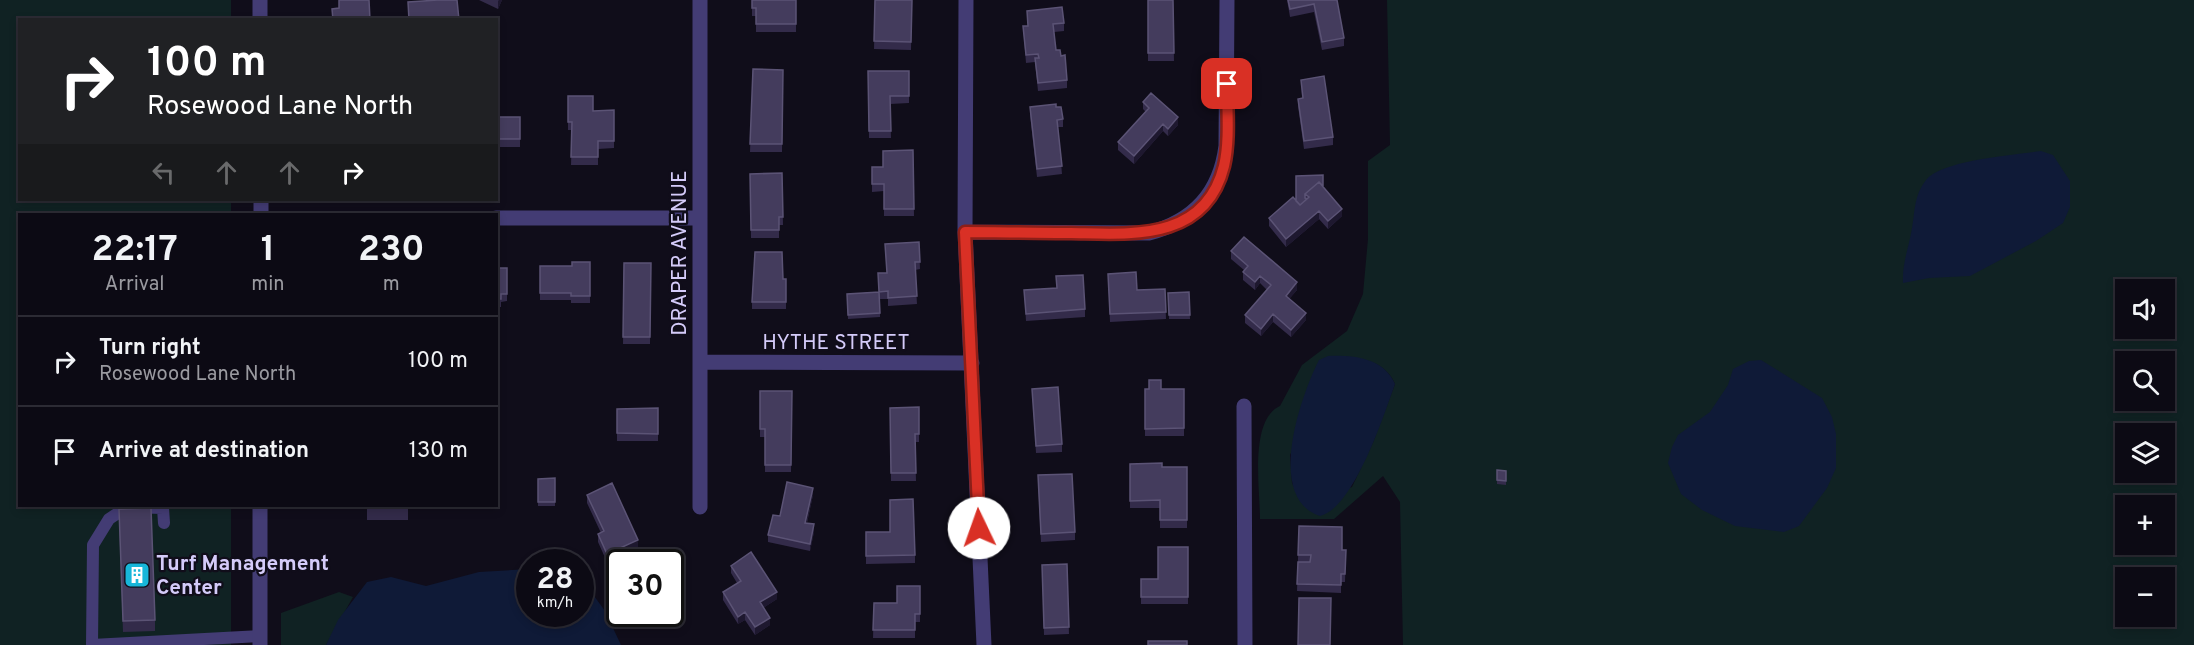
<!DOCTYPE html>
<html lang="en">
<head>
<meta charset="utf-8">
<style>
  body { margin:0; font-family:Overpass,sans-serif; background:#15131d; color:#f1f3f6; height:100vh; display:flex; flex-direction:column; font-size:22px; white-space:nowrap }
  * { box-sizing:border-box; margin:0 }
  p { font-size:20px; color:#9a9aa0 }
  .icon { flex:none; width:33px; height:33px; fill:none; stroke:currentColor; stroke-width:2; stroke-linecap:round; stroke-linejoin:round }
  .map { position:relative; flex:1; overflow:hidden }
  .side { position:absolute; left:18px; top:213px; width:480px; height:294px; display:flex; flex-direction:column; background:#0c0a14; border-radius:0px; box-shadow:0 3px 9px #0003,0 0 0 2px #2c2b34 }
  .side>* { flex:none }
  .hud { position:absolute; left:18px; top:18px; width:480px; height:183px; border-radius:0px; box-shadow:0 3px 9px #0003,0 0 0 2px #2c2b34; background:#202124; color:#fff; overflow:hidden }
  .buttons { position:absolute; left:2115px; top:279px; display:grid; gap:12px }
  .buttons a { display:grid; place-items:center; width:60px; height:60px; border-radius:0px; background:#0c0a14; box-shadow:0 3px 9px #0003,0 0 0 2px #2c2b34; font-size:30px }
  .speed { position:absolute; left:516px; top:549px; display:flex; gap:12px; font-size:30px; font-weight:700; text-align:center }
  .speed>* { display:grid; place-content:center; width:78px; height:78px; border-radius:50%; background:#0c0a14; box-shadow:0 3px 9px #0003,0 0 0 2px #2c2b34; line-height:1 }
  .speed small { font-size:15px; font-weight:400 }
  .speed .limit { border:3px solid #111; border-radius:9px; background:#fff; color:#111 }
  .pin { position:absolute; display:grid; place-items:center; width:51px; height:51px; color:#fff; margin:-26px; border-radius:12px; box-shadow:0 3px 9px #0006 }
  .me { position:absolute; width:66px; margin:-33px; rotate:357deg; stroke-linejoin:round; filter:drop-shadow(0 0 4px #0008) }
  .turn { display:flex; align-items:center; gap:21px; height:126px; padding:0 30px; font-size:27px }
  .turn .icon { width:78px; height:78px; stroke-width:2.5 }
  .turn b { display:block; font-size:42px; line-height:51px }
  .lanes { display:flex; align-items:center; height:57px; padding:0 30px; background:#0003; justify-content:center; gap:30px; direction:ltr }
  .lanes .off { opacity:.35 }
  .eta { display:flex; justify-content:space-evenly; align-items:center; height:102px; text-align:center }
  .eta b { font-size:36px; font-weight:700; line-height:42px }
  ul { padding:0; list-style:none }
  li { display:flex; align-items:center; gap:18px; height:90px; padding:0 30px; border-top:2px solid #2c2b34 }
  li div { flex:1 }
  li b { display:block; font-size:22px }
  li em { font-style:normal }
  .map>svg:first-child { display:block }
  .green { fill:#102223; fill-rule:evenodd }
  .water { fill:#0f1a37 }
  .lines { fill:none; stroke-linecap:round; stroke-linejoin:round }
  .service { stroke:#433c74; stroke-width:12 }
  .minor { stroke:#433c74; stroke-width:15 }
  .tertiary { stroke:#433c74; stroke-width:15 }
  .wall { fill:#332b4a }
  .shaded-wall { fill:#1e182f }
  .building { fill:#443c5d; stroke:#5b5375; stroke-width:1.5 }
  .route-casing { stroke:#8d1f18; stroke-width:15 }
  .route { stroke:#d93025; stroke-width:10 }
  .labels { text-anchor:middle; stroke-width:4.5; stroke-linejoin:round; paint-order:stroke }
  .street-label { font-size:21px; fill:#d4cbf9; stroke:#100d1a }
  .poi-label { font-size:21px; font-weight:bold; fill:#d4cbf9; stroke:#100d1a; text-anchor:start }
</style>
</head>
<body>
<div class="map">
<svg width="2194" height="645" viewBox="0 0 2194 645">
  <rect width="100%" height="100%" fill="#100d1a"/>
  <path class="green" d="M0,0H231V19L20,20V200H231V214H20V506H231V645H0Z
    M1387,0H2194V645H1403L1400,502L1383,476L1334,519H1260C1260,489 1249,420 1280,406L1302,365L1347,331L1363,294L1368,239V161L1390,145ZM2126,290H2164V328H2126ZM1340,356C1363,358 1386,362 1395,384L1374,440L1352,487L1302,502L1292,483L1290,455ZM2126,362H2164V400H2126ZM2126,434H2164V472H2126ZM2126,506H2164V544H2126ZM2126,578H2164V616H2126Z
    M339,592L353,597L326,645H281V613Z"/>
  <path class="water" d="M2041,151L2053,155L2070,181V207L2063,223L2036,241L1970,276L1929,278L1903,283C1902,263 1909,247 1912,228C1915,211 1914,195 1926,180C1941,160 2016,155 2041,151Z
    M1328,356C1354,355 1384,358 1395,384C1384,415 1354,508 1320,516C1264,498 1302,393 1319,360Z
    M1761,360L1822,398L1832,417L1836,434V468L1827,488L1799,526L1784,532L1735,526L1702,510L1681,494L1668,463L1672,447L1678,435L1710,412L1728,385L1733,369L1749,361Z
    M529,569L530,614H580L581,578L605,611L621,645H326L338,620L367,582L391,577L426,586L479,572Z"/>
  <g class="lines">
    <path class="service" d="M164,523L163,508L127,507L109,519L93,545L92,645L260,636"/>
    <path class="minor" d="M700,0V507
      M966,0L965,232L984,645
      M496,218H700
      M965,232L1149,233C1194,221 1220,193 1226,146L1227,0
      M700,362L972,363
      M1244,406L1245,645"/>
    <path class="tertiary" d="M260,0V20
      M261,200V214
      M260,645V506"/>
  </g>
  <path class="wall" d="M479,0H502L498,9Z
    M752,0H796V32H756V16H752Z
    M875,0H912L911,50L874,49Z
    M1148,0H1173L1174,61H1148Z
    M1287,0H1337L1344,38V46L1322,50L1314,12L1290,17Z
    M1027,11L1064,23V31L1054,32L1056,50L1061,56L1067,80V88L1038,91L1035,62L1026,63L1023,26H1028Z
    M753,69L783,70L782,152H750Z
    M868,71H909V103L890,104L891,138H869Z
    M1301,80L1333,137V145L1304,149L1298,106V99L1302,98Z
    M568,96L593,111L614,110V148L598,149V165H571L572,130H568Z
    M1143,102L1178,125L1168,136L1163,131L1134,164L1118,150V142L1146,112L1143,109Z
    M1030,107H1056L1063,119V127H1058L1062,174L1037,177L1030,115Z
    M496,117H520V147H496Z
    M913,150L914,216H884V191L872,192V167H883Z
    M782,173L783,225H779V238H751L750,174Z
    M1296,176L1323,186L1342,216L1328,229L1319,219L1286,247L1269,226V218L1296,201Z
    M919,242L920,269L915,270L917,304L888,306V299H880V317L848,319L847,294L879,292L886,273Z
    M1231,251L1297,290L1289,299L1306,320L1291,337L1273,322L1261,336L1245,323V315L1267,290L1260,283L1255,290L1243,280V272L1244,270L1231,259Z
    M590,262V303H571V300H540V266H572Z
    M624,263H651L650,344H623Z
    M496,268H507V301L501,302V307H496Z
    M1108,274L1137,290L1165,289L1166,319L1110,322Z
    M786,279V309H752V302Z
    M1024,290L1085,309V317L1026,321Z
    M1189,292L1190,319H1169L1168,293Z
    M1032,389L1062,444V452L1036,453Z
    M1145,389H1184V436H1145Z
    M760,391H792L791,472H765V437H760Z
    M919,407V442H915L916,481H891L890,408Z
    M658,408V441H617V409Z
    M1130,464L1162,467H1187V528H1160V508H1130Z
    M1497,470L1506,471V485L1497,484Z
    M555,478V506H538V479Z
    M1038,483L1075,532V540L1041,542Z
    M587,495L638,547L607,562L598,542V534L601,533L587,503Z
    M813,495L807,523L814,532L810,551L768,542V535L780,516Z
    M367,506H408V520H367Z
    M119,520L155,620V631L123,632Z
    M1299,526L1342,550H1346L1345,582H1341V593L1297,591Z
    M866,532L915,555V563L866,564Z
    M1188,547V604H1141V579H1158Z
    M1067,564L1069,634L1044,635L1042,565Z
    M731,566L777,599L763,608L770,625L755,635L745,620L738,624L723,600V592L737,583L731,573Z
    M920,586V622H915V638H873L874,603H897Z"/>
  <path class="shaded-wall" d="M499,0H502L498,9V1Z
    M1178,117V125L1168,136V129Z
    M1163,124V131L1134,164V156Z
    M1342,209V216L1328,229V221Z
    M1319,211V219L1286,247V239Z
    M1260,276V283L1255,290V282Z
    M1297,282V290L1286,303V296Z
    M1306,313V320L1291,337V330Z
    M1273,314V322L1261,336V329Z
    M813,488V495L805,530V523Z
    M814,524V532L810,551V544Z
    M638,540V547L607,562V554Z
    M677,581V589L670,599V591Z
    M777,592V599L760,610V602Z
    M745,612V620L738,624V617Z
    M770,618V625L755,635V627Z"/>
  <path class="building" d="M339,0H369L370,20H333L332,9L339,8Z
    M438,0H457L459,20H409L408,2Z
    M752,0H796V24H756V8H752Z
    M875,0H912L911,42L874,41Z
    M1148,0H1173L1174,53H1148Z
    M1288,0H1337L1344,38L1322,42L1314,4L1290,9Z
    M1062,7L1064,23L1053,24L1056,50H1060L1061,56L1065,55L1067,80L1038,83L1035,58H1039L1038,54L1026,55L1023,26H1028L1027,11Z
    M753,69L783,70L782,144H750Z
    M868,71H909V96H890L891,131H869Z
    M1324,76L1333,137L1304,141L1298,99L1303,98L1301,80Z
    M1151,93L1178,117L1168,129L1163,124L1134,156L1118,142L1149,108L1143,102Z
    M568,96H593V111L614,110V141H598V157H571L572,122H568Z
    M1056,104V107H1061L1063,119L1057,120L1062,166L1037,169L1030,107Z
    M496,117H520V139H496Z
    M913,150L914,209H884V184H872V167H883V151Z
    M782,173L783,217H779V230H751L750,174Z
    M1323,175V186L1319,182L1305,194V198L1307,199L1300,205L1296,201V176Z
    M1319,182L1342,209L1328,221L1319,211L1286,239L1269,218L1293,197L1300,205L1309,197L1305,194Z
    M1244,237L1297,282L1286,296L1306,313L1291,330L1273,314L1261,329L1245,315L1271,285L1260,276L1255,282L1243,272L1248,266L1231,251Z
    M919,242L920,262H915L917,296L888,298V291L879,292L878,273H887L885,244Z
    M755,252H782L783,279H786V302H752Z
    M572,262H590V296H571V293H540V266H572Z
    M624,263H651L650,337H623Z
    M496,268H507V294H501V299H496Z
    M1136,272L1137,290L1165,289L1166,312L1110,314L1108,274Z
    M1083,275L1085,309L1026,314L1024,290L1057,288L1056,276Z
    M879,292L880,313L848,315L847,294Z
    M1189,292L1190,315H1169L1168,293Z
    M1149,380H1161V389H1184V428L1145,429V389H1149Z
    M1058,387L1062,444L1036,446L1032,389Z
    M760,391H792L791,465H765V429H760Z
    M919,407V434H915L916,473H891L890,408Z
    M658,408V434L617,433V409Z
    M1162,463V467H1187V520H1160V500L1130,501V464Z
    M1497,470L1506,471V481L1497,480Z
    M1072,474L1075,532L1041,534L1038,475Z
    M555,478V502H538V479Z
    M787,482L813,488L805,523L814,524L810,544L768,535L773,515L780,516Z
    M612,483L638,540L607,554L598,534L604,531L587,495Z
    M913,499L915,555L866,556V532H890V500Z
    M151,508L155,620L123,621L119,509Z
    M1299,526L1342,527V550H1346L1345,574H1341V585L1297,584L1298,562H1310L1311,555H1298Z
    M1158,547H1188V597H1141V579H1158Z
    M751,552L777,592L760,602L770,618L755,627L745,612L738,617L723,592L741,581L731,566Z
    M643,557L650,562H639Z
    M1067,564L1069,627L1044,628L1042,565Z
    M670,577L677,581L670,591Z
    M897,586H920V614H915V630H873L874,603H897Z
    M1299,598H1331L1330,645H1298Z
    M1148,641H1187V645H1148Z"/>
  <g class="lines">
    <g class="route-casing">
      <path id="route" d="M979,528L965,232C1001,232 1036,233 1071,233C1131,234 1205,242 1224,166C1230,140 1227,110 1227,84"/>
    </g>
    <use href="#route" class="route"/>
  </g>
  <defs>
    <g id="building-square" transform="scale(1.35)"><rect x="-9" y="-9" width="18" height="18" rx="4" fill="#17b6d9" stroke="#100d1a"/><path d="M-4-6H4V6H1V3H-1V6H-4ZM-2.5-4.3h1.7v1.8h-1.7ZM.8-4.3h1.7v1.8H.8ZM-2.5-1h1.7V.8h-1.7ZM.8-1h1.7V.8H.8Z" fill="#fff"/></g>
  </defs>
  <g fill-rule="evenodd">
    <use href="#building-square" x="137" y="575"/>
  </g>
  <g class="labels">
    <g class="street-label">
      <text transform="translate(679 253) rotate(-90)" y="7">DRAPER AVENUE</text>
      <text x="836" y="349">HYTHE STREET</text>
    </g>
    <g class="poi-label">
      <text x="156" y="570">Turf Management<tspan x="156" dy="24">Center</tspan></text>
    </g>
  </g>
</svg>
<div class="buttons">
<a><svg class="icon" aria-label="sound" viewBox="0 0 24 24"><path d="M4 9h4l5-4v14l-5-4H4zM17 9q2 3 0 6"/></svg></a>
<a><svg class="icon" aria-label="search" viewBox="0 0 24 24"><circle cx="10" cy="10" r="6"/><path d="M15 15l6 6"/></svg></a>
<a><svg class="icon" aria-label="layers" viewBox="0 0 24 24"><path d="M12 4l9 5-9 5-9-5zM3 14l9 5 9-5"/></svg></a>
<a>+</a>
<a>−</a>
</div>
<div class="speed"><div>28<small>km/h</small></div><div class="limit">30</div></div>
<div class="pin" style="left:1227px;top:84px;background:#d93025"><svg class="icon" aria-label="arrive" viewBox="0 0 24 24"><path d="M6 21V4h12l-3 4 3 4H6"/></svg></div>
<svg class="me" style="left:979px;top:528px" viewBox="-20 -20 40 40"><circle r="19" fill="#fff"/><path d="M0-13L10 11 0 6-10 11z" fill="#d93025"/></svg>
<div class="hud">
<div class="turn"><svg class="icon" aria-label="right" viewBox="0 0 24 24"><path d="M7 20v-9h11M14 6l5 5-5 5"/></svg><div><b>100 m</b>Rosewood Lane North</div></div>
<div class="lanes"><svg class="icon off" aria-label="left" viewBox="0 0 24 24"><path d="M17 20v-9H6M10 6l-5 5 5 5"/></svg><svg class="icon off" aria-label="ahead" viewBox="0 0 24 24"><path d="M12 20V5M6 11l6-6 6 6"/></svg><svg class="icon off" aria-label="ahead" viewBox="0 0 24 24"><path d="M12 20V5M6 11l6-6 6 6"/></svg><svg class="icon" aria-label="right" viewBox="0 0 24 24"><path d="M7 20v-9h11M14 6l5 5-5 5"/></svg></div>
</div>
<section class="side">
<div class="eta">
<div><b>22:17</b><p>Arrival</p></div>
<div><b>1</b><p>min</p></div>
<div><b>230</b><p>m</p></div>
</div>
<ul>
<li><svg class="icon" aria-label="right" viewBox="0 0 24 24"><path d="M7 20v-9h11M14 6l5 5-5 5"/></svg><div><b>Turn right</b><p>Rosewood Lane North</p></div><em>100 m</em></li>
<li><svg class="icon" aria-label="arrive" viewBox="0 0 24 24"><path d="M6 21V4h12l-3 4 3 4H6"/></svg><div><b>Arrive at destination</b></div><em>130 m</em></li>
</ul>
</section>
</div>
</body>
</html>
